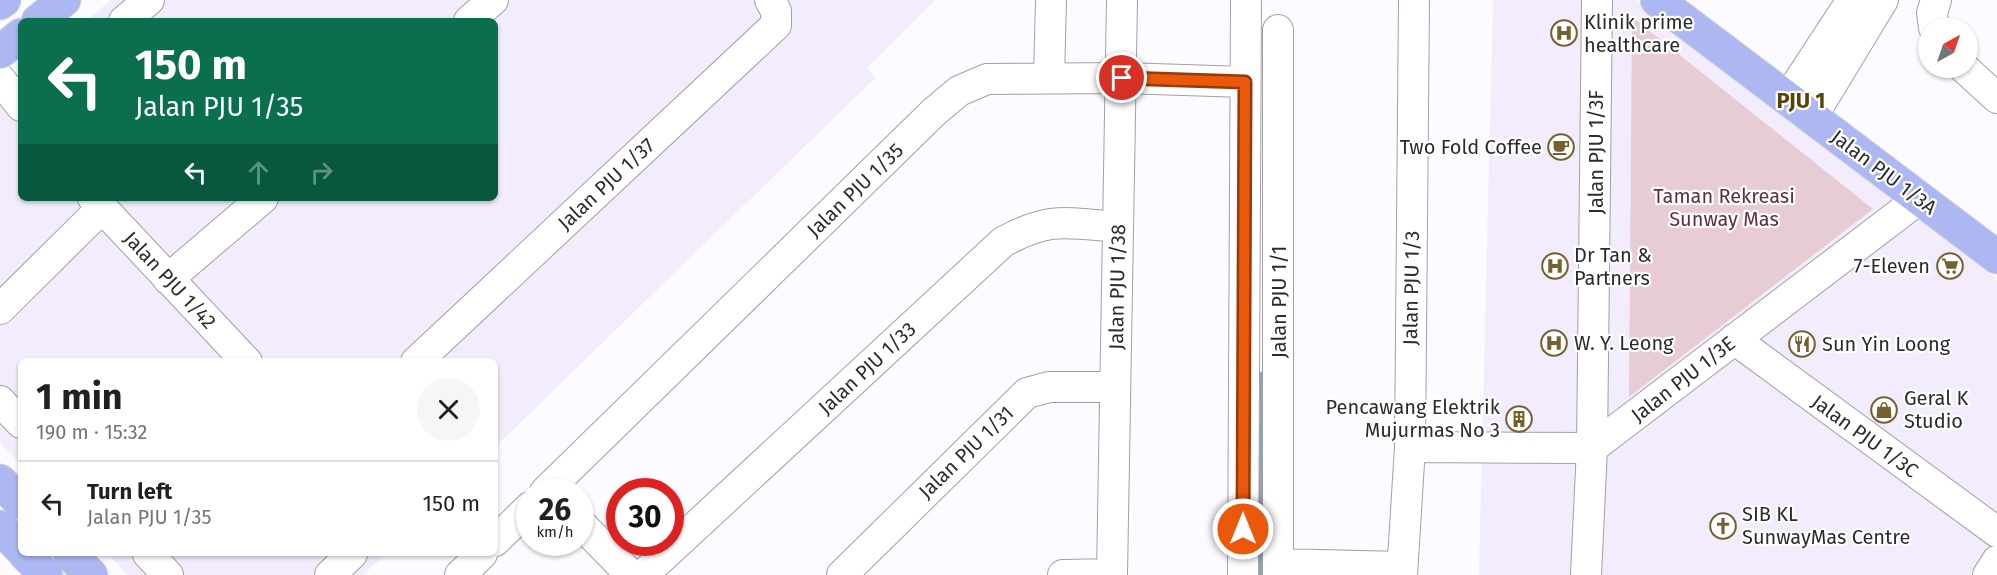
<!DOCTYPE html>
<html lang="en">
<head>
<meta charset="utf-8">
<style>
  body { margin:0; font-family:"Fira Sans",sans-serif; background:#f6f6f6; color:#202124; height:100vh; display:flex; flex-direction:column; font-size:22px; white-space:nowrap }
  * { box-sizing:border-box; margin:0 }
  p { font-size:20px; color:#757577 }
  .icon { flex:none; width:33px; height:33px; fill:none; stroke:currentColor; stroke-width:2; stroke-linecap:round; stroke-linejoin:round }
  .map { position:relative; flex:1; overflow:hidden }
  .side { position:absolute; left:18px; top:358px; width:480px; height:198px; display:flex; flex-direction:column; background:#fff; border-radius:9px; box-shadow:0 2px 4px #0004 }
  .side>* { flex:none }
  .hud { position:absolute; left:18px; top:18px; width:480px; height:183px; border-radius:9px; box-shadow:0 2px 4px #0004; background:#0b6e4f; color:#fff; overflow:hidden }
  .needle { width:39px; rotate:40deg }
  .tools { position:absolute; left:1918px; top:18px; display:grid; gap:12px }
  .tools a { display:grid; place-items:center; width:60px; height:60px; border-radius:50%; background:#fff; box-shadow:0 2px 4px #0004; font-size:30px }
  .speed { position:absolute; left:516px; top:478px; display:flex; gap:12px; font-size:30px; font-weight:700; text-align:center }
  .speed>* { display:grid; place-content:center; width:78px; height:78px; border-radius:50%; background:#fff; box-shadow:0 2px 4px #0004; line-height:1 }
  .speed small { font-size:15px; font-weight:400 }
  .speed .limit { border:9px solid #d22; background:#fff; color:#111 }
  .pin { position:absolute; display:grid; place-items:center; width:51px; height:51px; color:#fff; margin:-26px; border:3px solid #fff; border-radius:50%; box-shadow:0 2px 6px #0007 }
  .me { position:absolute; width:66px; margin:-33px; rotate:0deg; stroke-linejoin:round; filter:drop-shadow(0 0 4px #0008) }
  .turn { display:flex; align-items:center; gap:21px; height:126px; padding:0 18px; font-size:27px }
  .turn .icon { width:78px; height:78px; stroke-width:2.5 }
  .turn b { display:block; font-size:42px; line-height:51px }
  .lanes { display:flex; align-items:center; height:57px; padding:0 18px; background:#0003; justify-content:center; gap:30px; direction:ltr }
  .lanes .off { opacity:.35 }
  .round { display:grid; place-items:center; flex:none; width:63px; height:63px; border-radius:32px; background:#f6f6f6 }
  .summary { display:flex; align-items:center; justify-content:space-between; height:102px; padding:0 18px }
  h1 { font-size:36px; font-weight:700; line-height:45px }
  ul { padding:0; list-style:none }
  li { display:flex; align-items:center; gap:18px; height:84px; padding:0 18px; border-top:2px solid #e0e0e0 }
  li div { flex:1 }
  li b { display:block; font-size:22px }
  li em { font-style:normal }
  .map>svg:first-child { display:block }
  .built { fill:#f2ecfc }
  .green { fill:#e8ccd3 }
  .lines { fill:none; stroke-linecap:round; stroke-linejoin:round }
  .stream { stroke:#8aa4bb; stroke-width:6 }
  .minor-casing { stroke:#a29fa8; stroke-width:32 }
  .major-casing { stroke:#d9d9d9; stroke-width:35 }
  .minor { stroke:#fff; stroke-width:30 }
  .major { stroke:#adb7f1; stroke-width:33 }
  .route-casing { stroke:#983908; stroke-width:15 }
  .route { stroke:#ea580c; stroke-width:10 }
  .labels { text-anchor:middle; stroke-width:4.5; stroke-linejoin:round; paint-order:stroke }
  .poi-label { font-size:20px; fill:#2c2b2e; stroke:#fff; text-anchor:start }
  .street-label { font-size:20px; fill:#2c2b2e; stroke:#fff }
  .park-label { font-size:20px; fill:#602f3f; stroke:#fff }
  .quarter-label { font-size:22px; font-weight:bold; fill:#5a4403; stroke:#fff }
</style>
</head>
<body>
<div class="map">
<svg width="1997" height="575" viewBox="0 0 1997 575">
  <rect width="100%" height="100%" fill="#fcfbff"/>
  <path class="built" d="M111,0H935L867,68L875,78L495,447V362H21V464L0,443V93L21,75V198H495V21H86Z
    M1493,0H1635L1997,279V575H1479Z
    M108,554H385L363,575H128Z"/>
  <path class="green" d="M1632,17L1873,209L1629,397Z"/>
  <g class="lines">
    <path class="stream" d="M1261,575L1263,374"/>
    <g class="minor-casing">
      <path id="minor" d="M124,21L149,0
        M469,21L493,0
        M1934,28L1932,13L1936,0
        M1964,68L1997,98
        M1049,78L1051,0
        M0,79L21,106
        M1787,99L1852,0
        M1812,117L1883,0
        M93,198L247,362
        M168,279L263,198
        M0,309L102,208
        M1734,339L1997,532
        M416,362L776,25V11L770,0
        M0,401L21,423
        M1410,447L1592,448L1919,199
        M545,492L934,112L959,91L987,79L1122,78L1245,82
        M580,523L631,575
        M495,541L530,507
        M148,554L168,575
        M1279,564L1402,567
        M330,575L352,554
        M460,575L482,554
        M643,575L1003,242C1050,216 1067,223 1117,227
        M842,575L1027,393L1049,387H1115
        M1063,575L1112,574
        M1112,575L1122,0
        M1243,575L1246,0
        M1278,575V30
        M1402,575L1410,447L1414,0
        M1586,575L1592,448L1597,0
        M1988,575L1997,561"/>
    </g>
    <g class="major-casing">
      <path id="major" d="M1657,0L1997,257
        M0,3L4,0
        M38,21L64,0
        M0,52L21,35
        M0,481L21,503
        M0,527L21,549
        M25,554L46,575
        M70,554L91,575"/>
    </g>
    <use href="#minor" class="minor"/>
    <use href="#major" class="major"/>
  </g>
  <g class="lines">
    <g class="route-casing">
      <path id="route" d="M1122,78L1245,82L1243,529"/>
    </g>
    <use href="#route" class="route"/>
  </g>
  <defs>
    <g id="hospital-ring" transform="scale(1.35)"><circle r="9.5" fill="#fff" stroke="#75602f" stroke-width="1.5"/><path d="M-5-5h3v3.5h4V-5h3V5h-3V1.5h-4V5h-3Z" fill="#75602f"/></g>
    <g id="cafe-ring" transform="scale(1.35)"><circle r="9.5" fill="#fff" stroke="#75602f" stroke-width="1.5"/><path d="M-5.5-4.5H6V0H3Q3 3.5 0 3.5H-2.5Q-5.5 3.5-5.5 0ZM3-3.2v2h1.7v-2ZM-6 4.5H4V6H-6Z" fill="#75602f"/></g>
    <g id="supermarket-ring" transform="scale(1.35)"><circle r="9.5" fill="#fff" stroke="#75602f" stroke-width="1.5"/><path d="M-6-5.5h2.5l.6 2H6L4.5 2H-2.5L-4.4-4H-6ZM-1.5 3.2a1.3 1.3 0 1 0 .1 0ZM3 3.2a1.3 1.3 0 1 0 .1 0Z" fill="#75602f"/></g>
    <g id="restaurant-ring" transform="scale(1.35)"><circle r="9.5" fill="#fff" stroke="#75602f" stroke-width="1.5"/><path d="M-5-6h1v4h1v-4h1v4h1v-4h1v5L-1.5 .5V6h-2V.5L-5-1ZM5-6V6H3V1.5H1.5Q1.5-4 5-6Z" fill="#75602f"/></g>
    <g id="shop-ring" transform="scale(1.35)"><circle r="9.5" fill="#fff" stroke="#75602f" stroke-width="1.5"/><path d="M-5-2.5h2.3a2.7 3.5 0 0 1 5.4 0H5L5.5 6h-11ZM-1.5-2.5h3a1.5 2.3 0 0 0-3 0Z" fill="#75602f"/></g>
    <g id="building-ring" transform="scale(1.35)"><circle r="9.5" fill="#fff" stroke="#75602f" stroke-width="1.5"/><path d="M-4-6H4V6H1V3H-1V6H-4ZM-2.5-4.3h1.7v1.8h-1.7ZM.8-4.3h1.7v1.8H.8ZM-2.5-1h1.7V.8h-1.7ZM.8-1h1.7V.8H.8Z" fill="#75602f"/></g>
    <g id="church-ring" transform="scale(1.35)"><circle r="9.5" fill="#fff" stroke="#75602f" stroke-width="1.5"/><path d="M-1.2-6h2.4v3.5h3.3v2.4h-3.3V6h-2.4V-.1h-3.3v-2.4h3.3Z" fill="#75602f"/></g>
  </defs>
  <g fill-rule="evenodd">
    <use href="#hospital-ring" x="1564" y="33"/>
    <use href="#cafe-ring" x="1561" y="147"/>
    <use href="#hospital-ring" x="1555" y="266"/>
    <use href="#supermarket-ring" x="1950" y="266"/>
    <use href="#hospital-ring" x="1554" y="343"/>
    <use href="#restaurant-ring" x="1802" y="344"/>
    <use href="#shop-ring" x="1884" y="410"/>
    <use href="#building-ring" x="1519" y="419"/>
    <use href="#church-ring" x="1723" y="526"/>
  </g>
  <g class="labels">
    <g class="poi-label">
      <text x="1584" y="29">Klinik prime<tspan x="1584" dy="23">healthcare</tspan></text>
      <text x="1542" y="154" text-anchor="end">Two Fold Coffee</text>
      <text x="1574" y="262">Dr Tan &amp;<tspan x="1574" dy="23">Partners</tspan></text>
      <text x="1930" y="273" text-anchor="end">7-Eleven</text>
      <text x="1574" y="350">W. Y. Leong</text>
      <text x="1822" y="351">Sun Yin Loong</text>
      <text x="1904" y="405">Geral K<tspan x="1904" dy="23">Studio</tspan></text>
      <text x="1500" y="414" text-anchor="end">Pencawang Elektrik<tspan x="1500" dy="23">Mujurmas No 3</tspan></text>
      <text x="1742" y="521">SIB KL<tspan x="1742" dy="23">SunwayMas Centre</tspan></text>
    </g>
    <g class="street-label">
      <text transform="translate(1596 152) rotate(-90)" y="7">Jalan PJU 1/3F</text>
      <text transform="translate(1884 172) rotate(37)" y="7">Jalan PJU 1/3A</text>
      <text transform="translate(606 184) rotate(-43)" y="7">Jalan PJU 1/37</text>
      <text transform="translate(855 190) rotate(-44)" y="7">Jalan PJU 1/35</text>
      <text transform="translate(170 280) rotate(47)" y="7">Jalan PJU 1/42</text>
      <text transform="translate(1117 287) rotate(-89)" y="7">Jalan PJU 1/38</text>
      <text transform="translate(1411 288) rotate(-89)" y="7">Jalan PJU 1/3</text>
      <text transform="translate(1279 302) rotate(-90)" y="7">Jalan PJU 1/1</text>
      <text transform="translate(867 368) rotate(-43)" y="7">Jalan PJU 1/33</text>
      <text transform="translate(1683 379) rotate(-38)" y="7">Jalan PJU 1/3E</text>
      <text transform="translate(1865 436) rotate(36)" y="7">Jalan PJU 1/3C</text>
      <text transform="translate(966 452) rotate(-44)" y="7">Jalan PJU 1/31</text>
    </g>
    <g class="park-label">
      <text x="1724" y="203">Taman Rekreasi<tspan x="1724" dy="23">Sunway Mas</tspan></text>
    </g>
    <g class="quarter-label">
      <text x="1801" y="108">PJU 1</text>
    </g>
  </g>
</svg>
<div class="tools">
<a><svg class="needle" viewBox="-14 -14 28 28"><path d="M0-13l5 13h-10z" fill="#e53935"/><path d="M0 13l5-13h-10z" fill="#757577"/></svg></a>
</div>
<div class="speed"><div>26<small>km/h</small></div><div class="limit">30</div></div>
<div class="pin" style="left:1122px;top:78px;background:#d93025"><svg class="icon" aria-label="arrive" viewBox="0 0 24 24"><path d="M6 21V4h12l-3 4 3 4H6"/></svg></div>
<svg class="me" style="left:1243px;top:529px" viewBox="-20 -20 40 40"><circle r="17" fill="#ea580c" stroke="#fff" stroke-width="3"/><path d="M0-11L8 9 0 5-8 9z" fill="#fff"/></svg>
<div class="hud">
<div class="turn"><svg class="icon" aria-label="left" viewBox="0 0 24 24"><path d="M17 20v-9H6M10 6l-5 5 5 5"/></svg><div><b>150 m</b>Jalan PJU 1/35</div></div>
<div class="lanes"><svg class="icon" aria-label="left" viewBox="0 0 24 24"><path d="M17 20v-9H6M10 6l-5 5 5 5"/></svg><svg class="icon off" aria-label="ahead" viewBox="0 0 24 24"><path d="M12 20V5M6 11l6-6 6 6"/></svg><svg class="icon off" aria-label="right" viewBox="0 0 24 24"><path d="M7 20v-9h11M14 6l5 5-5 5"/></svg></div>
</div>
<section class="side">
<div class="summary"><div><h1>1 min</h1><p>190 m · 15:32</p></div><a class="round"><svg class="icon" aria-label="close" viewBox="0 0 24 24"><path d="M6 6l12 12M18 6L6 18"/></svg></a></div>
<ul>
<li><svg class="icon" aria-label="left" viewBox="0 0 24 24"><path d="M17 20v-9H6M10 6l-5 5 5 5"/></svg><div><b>Turn left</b><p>Jalan PJU 1/35</p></div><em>150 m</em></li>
</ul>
</section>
</div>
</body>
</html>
